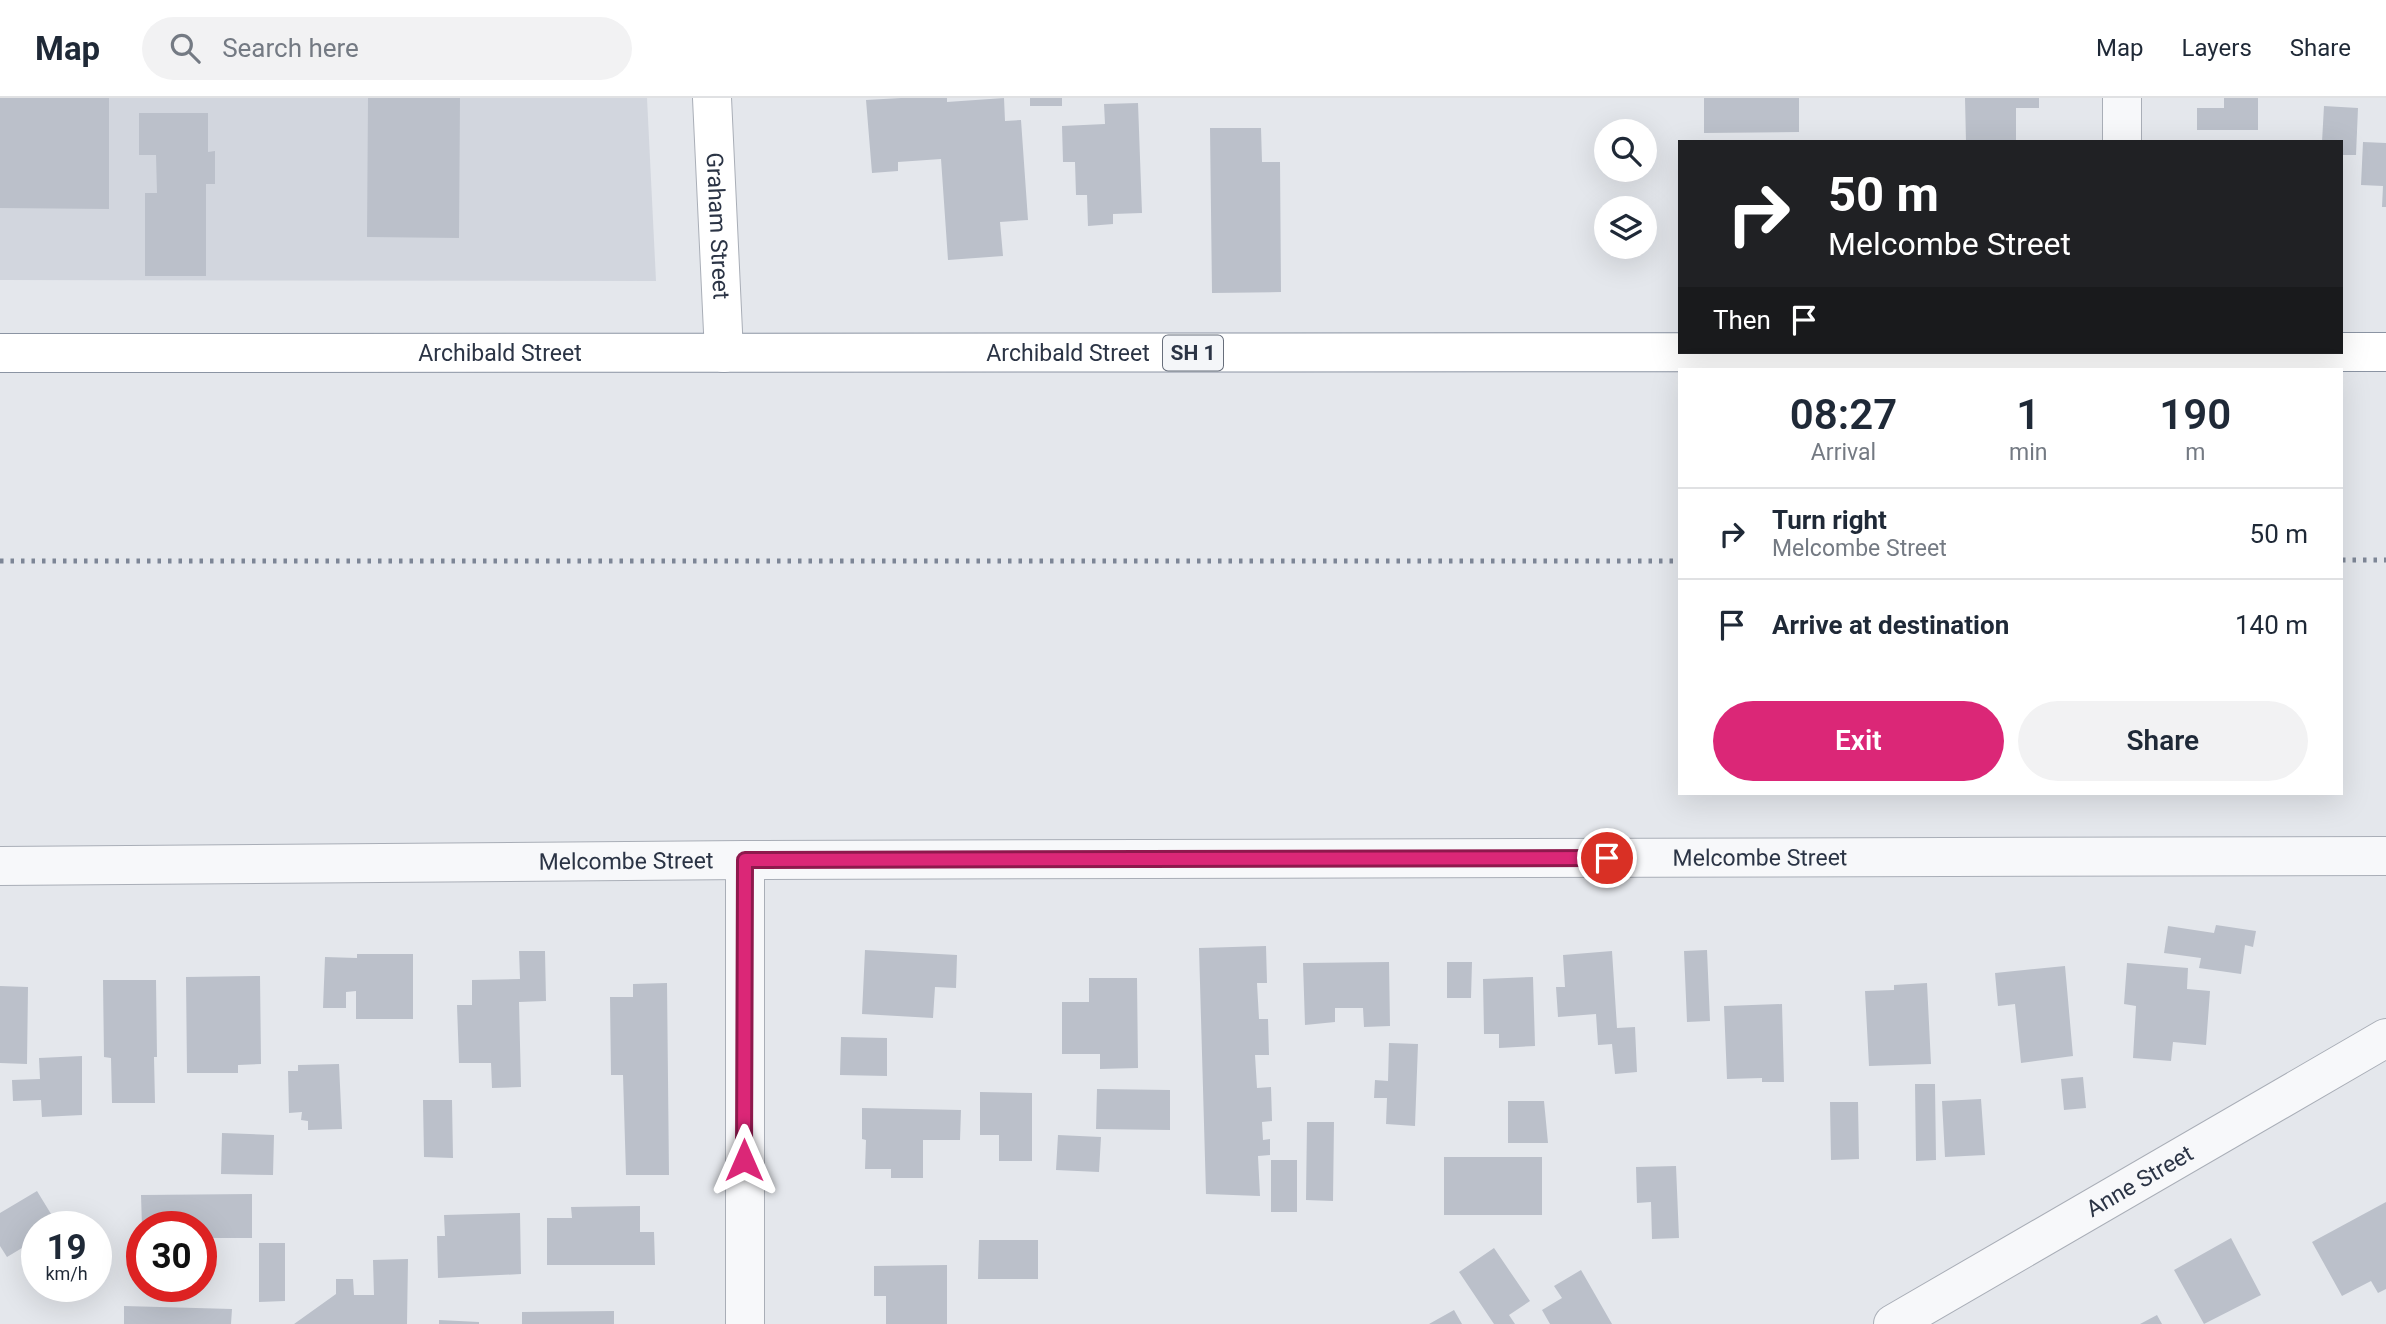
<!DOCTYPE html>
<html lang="en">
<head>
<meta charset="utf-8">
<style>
  body { margin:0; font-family:Roboto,sans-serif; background:#f2f2f3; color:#1f2937; height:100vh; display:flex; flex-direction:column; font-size:26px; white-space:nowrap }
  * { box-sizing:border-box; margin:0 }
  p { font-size:23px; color:#747a83 }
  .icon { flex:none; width:38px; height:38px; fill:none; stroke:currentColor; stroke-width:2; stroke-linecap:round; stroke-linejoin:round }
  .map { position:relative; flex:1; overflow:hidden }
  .sheet { position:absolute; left:1678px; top:270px; width:665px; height:427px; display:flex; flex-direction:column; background:#fff; border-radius:0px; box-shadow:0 7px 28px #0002 }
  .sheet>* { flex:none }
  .banner { position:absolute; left:1678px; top:42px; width:665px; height:214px; border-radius:0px; box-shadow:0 7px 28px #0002; background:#202124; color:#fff; overflow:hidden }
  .controls { position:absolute; left:1594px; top:21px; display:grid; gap:14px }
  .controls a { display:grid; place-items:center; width:63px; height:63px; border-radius:50%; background:#fff; box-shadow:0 7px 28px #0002; font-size:35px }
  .speed { position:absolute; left:21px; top:1113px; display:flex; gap:14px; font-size:35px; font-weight:700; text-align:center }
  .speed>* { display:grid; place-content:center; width:91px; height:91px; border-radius:50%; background:#fff; box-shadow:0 7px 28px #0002; line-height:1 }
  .speed small { font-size:18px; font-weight:400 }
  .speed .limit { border:10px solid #d22; background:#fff; color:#111 }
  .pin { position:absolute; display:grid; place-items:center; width:60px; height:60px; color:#fff; margin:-30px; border:4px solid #fff; border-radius:50%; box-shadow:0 2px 7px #0007 }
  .me { position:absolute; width:77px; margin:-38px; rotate:0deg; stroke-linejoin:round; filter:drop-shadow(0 0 5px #0008) }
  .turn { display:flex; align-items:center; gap:24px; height:147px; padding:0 35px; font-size:32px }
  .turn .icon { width:91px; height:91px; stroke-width:2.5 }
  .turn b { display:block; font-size:49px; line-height:60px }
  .then { display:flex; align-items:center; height:66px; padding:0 35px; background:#0003; gap:14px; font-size:26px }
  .eta { display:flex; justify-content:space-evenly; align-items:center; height:119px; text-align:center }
  .eta b { font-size:42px; font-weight:600; line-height:49px }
  .action { display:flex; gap:14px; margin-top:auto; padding:14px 35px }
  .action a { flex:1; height:80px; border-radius:42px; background:#db2777; color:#fff; font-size:28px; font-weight:600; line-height:80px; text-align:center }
  .action a+a { background:#f2f2f3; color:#1f2937 }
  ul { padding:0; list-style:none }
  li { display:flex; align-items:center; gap:21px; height:91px; padding:0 35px; border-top:2px solid #e0e1e3 }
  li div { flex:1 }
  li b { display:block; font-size:26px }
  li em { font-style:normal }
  header { display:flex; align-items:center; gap:42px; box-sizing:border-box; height:98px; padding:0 35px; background:#fff; border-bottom:2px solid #e0e1e3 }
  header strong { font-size:33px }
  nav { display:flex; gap:38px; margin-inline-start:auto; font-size:24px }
  .search { width:490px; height:63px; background:#f2f2f3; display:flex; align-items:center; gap:18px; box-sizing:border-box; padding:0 24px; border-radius:38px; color:#747a83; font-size:26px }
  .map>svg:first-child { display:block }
  .built { fill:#d2d6de }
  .building { fill:#bbc0ca }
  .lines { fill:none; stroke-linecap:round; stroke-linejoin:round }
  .street-casing { stroke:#a9aeb7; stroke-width:40 }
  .secondary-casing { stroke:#a9aeb7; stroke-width:40 }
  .highway-casing { stroke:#8b94a3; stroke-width:40 }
  .street { stroke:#f7f8fa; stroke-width:38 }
  .secondary { stroke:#fff; stroke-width:38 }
  .highway { stroke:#fff; stroke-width:38 }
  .rail { stroke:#7d8696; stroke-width:5; stroke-dasharray:3.5 7; stroke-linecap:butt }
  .route-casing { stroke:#8e194d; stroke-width:18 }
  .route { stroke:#db2777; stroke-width:12 }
  .labels { text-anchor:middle; stroke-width:5; stroke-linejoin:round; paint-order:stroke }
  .shield { fill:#f4f6f9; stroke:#676e7b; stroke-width:2 }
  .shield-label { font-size:21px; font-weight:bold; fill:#2b3445 }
  .street-label { font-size:23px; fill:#2b3445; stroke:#f4f6f9 }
</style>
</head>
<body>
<header>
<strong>Map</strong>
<div class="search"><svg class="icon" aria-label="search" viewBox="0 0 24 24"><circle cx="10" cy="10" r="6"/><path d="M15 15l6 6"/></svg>Search here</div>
<nav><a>Map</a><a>Layers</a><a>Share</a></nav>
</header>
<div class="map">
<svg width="2386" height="1226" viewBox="0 0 2386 1226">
  <rect width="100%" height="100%" fill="#e4e7ec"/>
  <path class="built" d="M0,0H647L656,183L0,182Z"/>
  <path class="building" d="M0,0H109V111L0,110Z
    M368,0H460L459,140L367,139Z
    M901,0H947V4L1004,0L1005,23L1021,22L1028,122L1000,124L1003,158L948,162L941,61L898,64V73L872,75L866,2Z
    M1030,0H1062V8H1030Z
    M1704,0H1799V34L1704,35Z
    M1965,0H2039V10H2016V44H1966Z
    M2224,0H2258V32H2197V10H2224Z
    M1138,5L1142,115L1113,116V126L1088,128L1087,97H1076L1075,64H1063L1062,28L1105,26L1104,6Z
    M2324,8L2358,10L2356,57H2342V44H2322Z
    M139,15H208V54L215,53V86H206V178H145V95H157L156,57H139Z
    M1210,30H1261L1262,64H1280L1281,194L1212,195Z
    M2363,44L2386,45V109H2382L2383,88L2361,87Z
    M2216,827L2256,833L2253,849L2245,847L2241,876L2199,870L2201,860L2164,855L2168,828L2214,835Z
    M1266,848L1267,885H1257L1259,921H1268L1269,957H1255L1257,990L1271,989L1272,1023L1262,1024L1263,1042L1270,1041V1057L1258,1058L1260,1098L1206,1096L1199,850Z
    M865,852L957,857L956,890L935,889L933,920L862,916Z
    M1707,852L1710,923L1687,924L1684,853Z
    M519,853H545L546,903L519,904L521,989L492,990L491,965H459L457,907H472V882L520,881Z
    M1612,853L1617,930L1635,929L1637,974L1615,976L1612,946L1598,947L1596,916L1558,919L1556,889H1565L1563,857Z
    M357,856H413V921H356V893L346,894V910H323L325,859L357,860Z
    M1389,864L1390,928L1364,929L1363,910H1335V924L1305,927L1303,865Z
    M1447,864H1472L1471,900H1447Z
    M2127,865L2188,870L2187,891L2210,893L2206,947L2173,944L2171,963L2133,960L2136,908L2124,906Z
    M2065,868L2073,958L2021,965L2015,906L1998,908L1995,875Z
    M260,878L261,966L238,967V975H187L186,879Z
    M1533,879L1535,948L1499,950V936H1484L1483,881Z
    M1089,880H1137L1138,970L1100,971V956H1062V904H1089Z
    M103,882H156L157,959H154L155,1005H112L111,960L104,959Z
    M667,885L669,1077H626L623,977H611L610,899H633V886Z
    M1927,885L1931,966L1869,968L1865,893L1894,892V887Z
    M0,888L28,889L27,966L0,965Z
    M1782,906L1784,984H1762V980L1727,981L1724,908Z
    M841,939L887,940V978L840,977Z
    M1389,945L1418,946L1415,1028L1386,1026L1387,1000H1374L1375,982L1388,983Z
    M82,958V1017L42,1019L41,1002L13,1003L12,982L40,981L39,960Z
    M339,966L342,1031L308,1032V1023L301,1022L302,1014L289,1015L288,973H298V967Z
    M2083,979L2086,1010L2064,1012L2061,981Z
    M1915,986H1935L1936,1062L1916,1063Z
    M1097,991L1170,992V1032L1096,1031Z
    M980,994L1032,995V1063H999V1037H980Z
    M1981,1001L1985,1057L1945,1059L1942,1003Z
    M423,1002H452L453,1060L424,1059Z
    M1508,1003H1544L1548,1045H1508Z
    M1830,1004H1858L1859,1061L1831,1062Z
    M862,1010L961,1012L960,1042H923V1080H891V1071H865L866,1042L862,1041Z
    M1307,1024H1334L1333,1103L1306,1102Z
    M222,1035L274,1037L273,1077L221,1076Z
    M1058,1037L1101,1039L1099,1074L1056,1072Z
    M1444,1059H1542V1117H1444Z
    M1271,1062H1297V1114H1271Z
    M1676,1068L1679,1140L1652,1141L1651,1104L1637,1105L1636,1069Z
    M37,1093L59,1129H37V1141L7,1159L0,1148V1115Z
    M252,1096V1140H211V1175H201V1129H142L141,1097Z
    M2386,1104V1191L2378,1195L2371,1183L2342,1198L2312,1144Z
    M640,1108V1134H654L655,1167H547V1120H572L571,1109Z
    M520,1115L521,1176L438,1180L437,1138H445L444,1117Z
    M2231,1140L2261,1197L2204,1226L2174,1172Z
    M979,1142H1038V1181H978Z
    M259,1145H285V1203L259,1204Z
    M1494,1150L1530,1203L1509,1217L1515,1226H1494L1459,1174Z
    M408,1161L407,1226H294L336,1196V1181H353L354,1197H374L373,1162Z
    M947,1167V1226H886V1198H874V1168Z
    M1581,1172L1612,1226H1550L1542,1212L1562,1200L1554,1188Z
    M124,1208L232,1211L231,1226H124Z
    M1454,1212L1462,1226H1429Z
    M614,1213V1226H522V1214Z
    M2157,1217L2162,1226H2140Z
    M439,1222L479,1224V1226H439Z"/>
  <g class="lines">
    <g class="street-casing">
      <g id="street">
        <path d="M2122,44V0"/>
        <path id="s1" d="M0,768L745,762L2386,758"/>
        <path d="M745,1226V762"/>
        <path id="s2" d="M1893,1226L2386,940"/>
      </g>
    </g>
    <g class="secondary-casing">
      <g id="secondary">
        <path id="s3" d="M712,0L724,255"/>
      </g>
    </g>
    <g class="highway-casing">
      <g id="highway">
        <path id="s4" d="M0,255L2386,254"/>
      </g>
    </g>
    <use href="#street" class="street"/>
    <use href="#secondary" class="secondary"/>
    <use href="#highway" class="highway"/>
    <path class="rail" d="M2342,462H2386
      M0,463H1680"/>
  </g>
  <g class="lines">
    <g class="route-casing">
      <path id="route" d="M744,1062L745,762L1607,760"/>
    </g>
    <use href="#route" class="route"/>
  </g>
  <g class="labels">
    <rect class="shield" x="1163" y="237.5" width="60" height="35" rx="5"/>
    <g class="shield-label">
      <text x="1193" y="262">SH 1</text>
    </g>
    <g class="street-label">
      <text dy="8" stroke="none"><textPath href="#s3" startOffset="128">Graham Street</textPath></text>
      <text dy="8" stroke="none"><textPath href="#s4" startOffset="1068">Archibald Street</textPath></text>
      <text dy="8" stroke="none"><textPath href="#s4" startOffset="500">Archibald Street</textPath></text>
      <text dy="8" stroke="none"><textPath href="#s1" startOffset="1760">Melcombe Street</textPath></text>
      <text dy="8" stroke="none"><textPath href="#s1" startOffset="626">Melcombe Street</textPath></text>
      <text dy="8" stroke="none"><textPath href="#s2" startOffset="285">Anne Street</textPath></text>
    </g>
  </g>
</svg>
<div class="controls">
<a><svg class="icon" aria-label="search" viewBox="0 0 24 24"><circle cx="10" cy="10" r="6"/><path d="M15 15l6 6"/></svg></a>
<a><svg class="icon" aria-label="layers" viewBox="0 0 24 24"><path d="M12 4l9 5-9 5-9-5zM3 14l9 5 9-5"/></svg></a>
</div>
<div class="speed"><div>19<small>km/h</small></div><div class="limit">30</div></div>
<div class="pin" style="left:1607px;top:760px;background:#d93025"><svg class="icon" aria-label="arrive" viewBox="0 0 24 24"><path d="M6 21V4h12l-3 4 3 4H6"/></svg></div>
<svg class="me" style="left:744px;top:1062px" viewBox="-20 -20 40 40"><path d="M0-17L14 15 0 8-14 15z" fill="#db2777" stroke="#fff" stroke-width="4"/></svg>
<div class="banner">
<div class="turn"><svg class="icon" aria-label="right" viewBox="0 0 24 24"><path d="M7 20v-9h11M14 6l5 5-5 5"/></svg><div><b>50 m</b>Melcombe Street</div></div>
<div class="then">Then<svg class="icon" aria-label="arrive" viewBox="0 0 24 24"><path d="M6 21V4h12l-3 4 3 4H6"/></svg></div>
</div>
<section class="sheet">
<div class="eta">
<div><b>08:27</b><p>Arrival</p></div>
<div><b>1</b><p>min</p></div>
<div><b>190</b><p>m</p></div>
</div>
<ul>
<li><svg class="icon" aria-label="right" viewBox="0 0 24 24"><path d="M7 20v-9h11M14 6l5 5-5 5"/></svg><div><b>Turn right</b><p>Melcombe Street</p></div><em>50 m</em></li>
<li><svg class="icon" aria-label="arrive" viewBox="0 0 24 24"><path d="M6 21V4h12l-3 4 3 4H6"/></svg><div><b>Arrive at destination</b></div><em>140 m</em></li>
</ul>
<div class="action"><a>Exit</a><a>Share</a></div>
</section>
</div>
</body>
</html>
